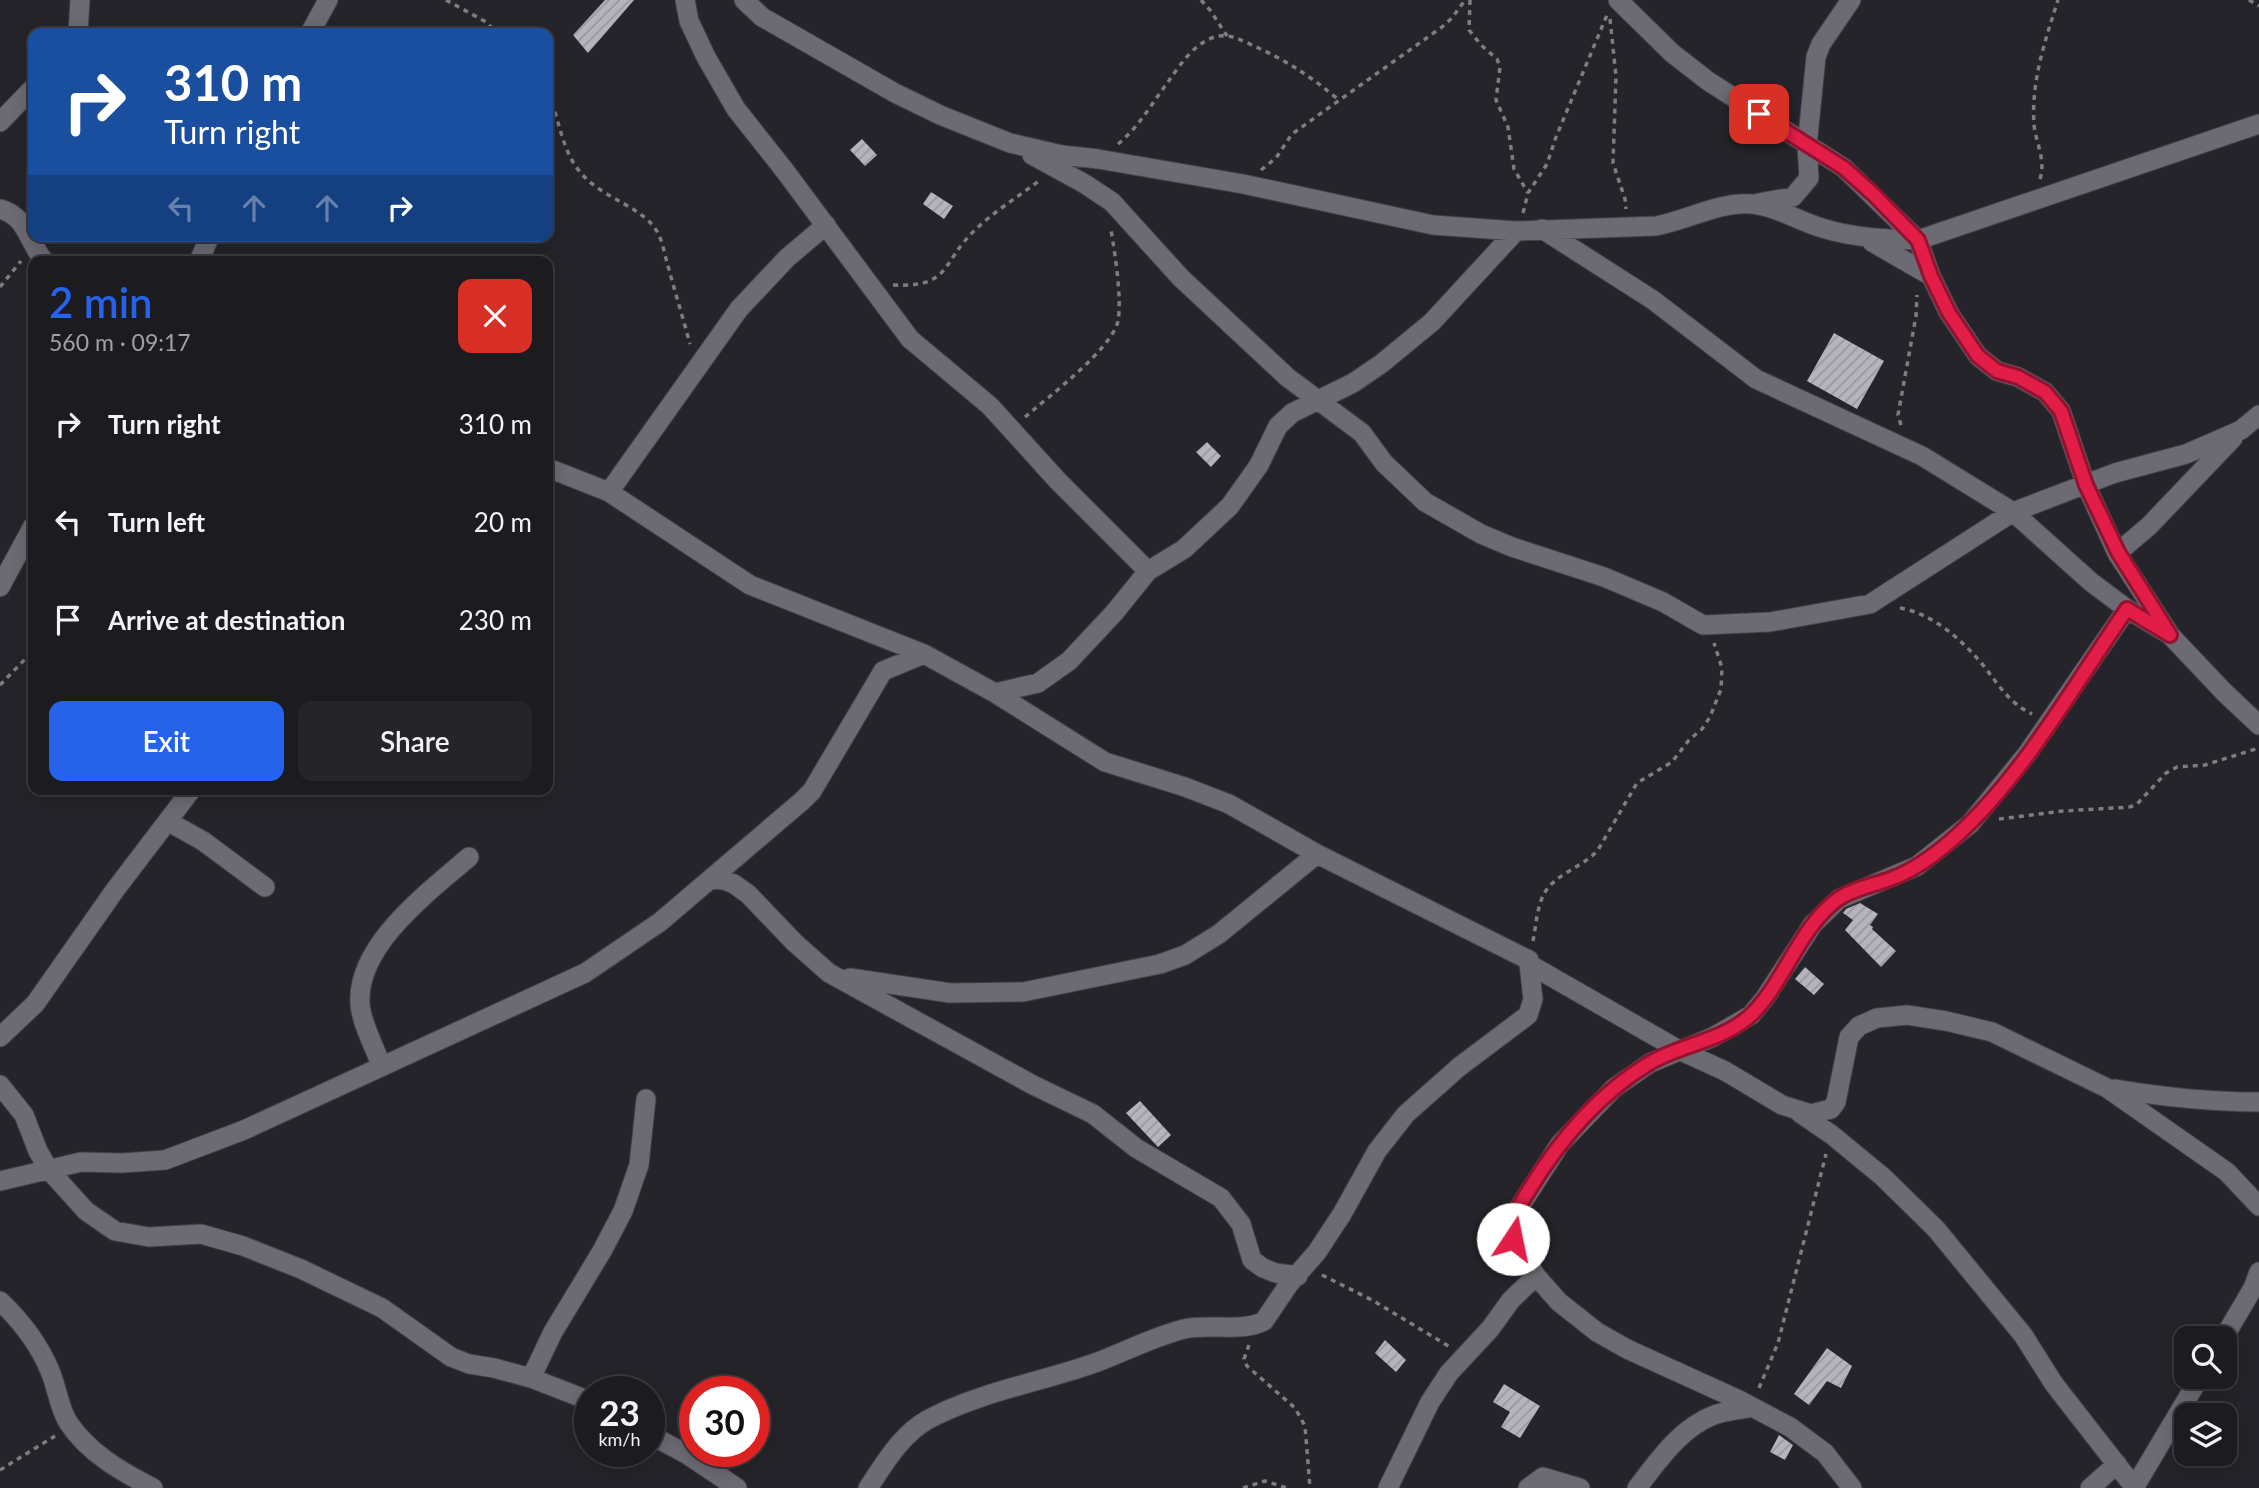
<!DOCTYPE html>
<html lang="en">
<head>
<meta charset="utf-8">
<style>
  body { margin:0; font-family:Lato,sans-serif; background:#252429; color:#f1f3f6; height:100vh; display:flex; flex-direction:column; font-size:26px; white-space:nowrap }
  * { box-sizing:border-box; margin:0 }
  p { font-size:23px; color:#a0a1a5 }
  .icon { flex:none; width:38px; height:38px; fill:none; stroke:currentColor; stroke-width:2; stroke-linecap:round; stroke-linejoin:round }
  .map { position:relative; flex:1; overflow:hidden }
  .details { position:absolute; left:28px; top:256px; width:525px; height:539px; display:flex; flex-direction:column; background:#1c1b20; border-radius:14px; box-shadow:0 4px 18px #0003,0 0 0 2px #3a393e }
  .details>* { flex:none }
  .banner { position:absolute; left:28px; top:28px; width:525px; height:214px; border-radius:14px; box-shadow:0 4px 18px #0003,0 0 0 2px #3a393e; background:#1a4fa0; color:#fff; overflow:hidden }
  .tools { position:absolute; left:2174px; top:1326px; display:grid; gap:14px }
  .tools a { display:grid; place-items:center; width:63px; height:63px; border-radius:14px; background:#1c1b20; box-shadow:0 4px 18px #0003,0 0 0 2px #3a393e; font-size:35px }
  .speed { position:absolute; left:574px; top:1376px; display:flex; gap:14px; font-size:35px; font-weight:700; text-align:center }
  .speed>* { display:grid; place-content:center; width:91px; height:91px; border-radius:50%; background:#1c1b20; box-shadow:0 4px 18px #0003,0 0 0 2px #3a393e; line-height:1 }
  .speed small { font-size:18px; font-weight:400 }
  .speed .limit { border:10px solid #d22; background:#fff; color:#111 }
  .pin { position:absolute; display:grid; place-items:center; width:60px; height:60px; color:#fff; margin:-30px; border-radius:14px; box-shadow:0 4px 10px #0006 }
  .me { position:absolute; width:77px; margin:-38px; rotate:11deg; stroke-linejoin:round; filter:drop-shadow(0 0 5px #0008) }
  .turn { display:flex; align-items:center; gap:24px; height:147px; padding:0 21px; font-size:32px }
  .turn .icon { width:91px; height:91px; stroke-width:2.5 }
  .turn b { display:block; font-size:49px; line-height:60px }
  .lanes { display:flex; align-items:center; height:66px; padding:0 21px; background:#0003; justify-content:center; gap:35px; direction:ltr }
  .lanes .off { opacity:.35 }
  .round { display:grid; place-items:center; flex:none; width:74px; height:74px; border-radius:14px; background:#252429 }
  .overview { display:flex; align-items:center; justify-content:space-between; height:119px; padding:0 21px }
  h1 { font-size:42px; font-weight:600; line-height:52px; color:#2563eb }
  .button { display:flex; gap:14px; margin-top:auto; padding:14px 21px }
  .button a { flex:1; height:80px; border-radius:14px; background:#2563eb; color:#fff; font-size:28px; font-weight:600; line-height:80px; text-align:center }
  .button a+a { background:#252429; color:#f1f3f6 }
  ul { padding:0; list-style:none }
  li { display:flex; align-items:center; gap:21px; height:98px; padding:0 21px }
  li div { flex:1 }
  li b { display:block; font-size:26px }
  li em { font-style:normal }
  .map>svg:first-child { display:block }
  .building { fill:url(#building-hatch) }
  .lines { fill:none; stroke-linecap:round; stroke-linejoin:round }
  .street-casing { stroke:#414045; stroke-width:21 }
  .path { stroke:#7d7d82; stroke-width:3.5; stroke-dasharray:5 5; stroke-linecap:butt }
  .street { stroke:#6c6b73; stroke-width:19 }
  .route-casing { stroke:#92132f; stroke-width:18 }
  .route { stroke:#e11d48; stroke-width:12 }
</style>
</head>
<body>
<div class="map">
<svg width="2259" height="1488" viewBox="0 0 2259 1488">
  <defs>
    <pattern id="building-hatch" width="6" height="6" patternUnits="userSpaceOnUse" patternTransform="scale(1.75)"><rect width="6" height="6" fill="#b5b4bc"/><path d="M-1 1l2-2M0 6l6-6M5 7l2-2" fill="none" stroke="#99989e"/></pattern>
  </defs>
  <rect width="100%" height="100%" fill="#25242a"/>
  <path class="building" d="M605,0H634L588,53L573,35Z
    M862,139L877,155L865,166L850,150Z
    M931,192L953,206L944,219L923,204Z
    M1834,333L1884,361L1857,409L1807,381Z
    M1207,442L1221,456L1211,467L1196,452Z
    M1860,903L1878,914L1870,925L1873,927L1872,929L1896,951L1881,967L1845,930L1853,920L1843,913L1846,909Z
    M1805,967L1824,984L1814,995L1795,979Z
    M1140,1101L1171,1135L1158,1147L1126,1113Z
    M1385,1340L1406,1360L1396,1372L1375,1353Z
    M1827,1348L1852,1366L1841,1388L1827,1381L1809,1405L1794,1394Z
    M1504,1384L1540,1406L1520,1438L1501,1427L1510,1412L1493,1402Z
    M1779,1435L1793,1445L1785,1460L1770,1452Z"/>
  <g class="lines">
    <g class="street-casing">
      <path id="street" d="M685,0L689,21L706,57L736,109L785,171L910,339L990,406L1058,481L1148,571
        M744,0L762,17L895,93L940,115L1010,143L1062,155L1098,159L1243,184L1433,225L1516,231L1656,226C1688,220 1718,202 1751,204C1776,206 1798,221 1822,228C1854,238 1885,239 1918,240L2259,124
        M1618,0L1672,53L1708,81L1844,168L1918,240L1931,276L1949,313L1978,356L1997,371L2018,377L2045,392L2061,411L2086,485L2117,553L2170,635L2224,692L2259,725
        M78,33L80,0
        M310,33L328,0
        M0,122L33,88
        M1032,155L1085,184L1112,202L1181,278L1287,377L1362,433L1384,463L1425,502L1481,534L1512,547L1604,577L1663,602L1703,625L1770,622L1870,604L2013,512L2115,473L2186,454L2241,430L2259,415
        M1758,203L1793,197L1809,178L1807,146L1816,57L1821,44L1851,0
        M0,209C27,216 28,242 44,261
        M1542,229L1653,300L1756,379L1922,456L2013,512L2091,582L2127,609L2167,633
        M1872,242L1931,276
        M199,261L210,236
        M548,468L609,492L750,585L924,654L995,693L1105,762L1185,787L1229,804L1317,854L1529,960V964L1679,1050L1725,1071L1782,1105L1811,1114L1831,1109L1836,1102L1849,1037L1859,1026L1877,1018L1907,1015L1946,1021L1992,1032L2107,1088L2227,1172L2259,1206
        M609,492L739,309L787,258L826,225
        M2117,553L2149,526L2233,438
        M0,587L33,526
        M995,693L1038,683L1069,661L1114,613L1148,571L1184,549L1230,506L1259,465L1278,426L1292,413L1353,383L1381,364L1432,322L1516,231
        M169,822L203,841L265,887
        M711,879L724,880L734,884L748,894L795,943L829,973L1033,1085L1093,1114L1136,1148L1221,1198L1241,1224L1252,1260L1263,1268L1276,1273L1298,1276
        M850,978L950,993L1023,992L1160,964L1185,955L1219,934L1317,854
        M0,1037L35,1004L115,890L192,789
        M381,1065C375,1048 361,1022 360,1004C356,945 429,892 469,857
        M0,1085L24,1115L38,1151L49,1170L86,1211L115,1231L149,1237L201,1234L243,1246L301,1269L382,1308L451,1357L469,1364L494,1368L531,1378L590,1401
        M2115,1089C2163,1097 2210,1102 2259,1102
        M1800,1113L1832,1135L1883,1177L1936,1229L2023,1335L2054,1384L2135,1488
        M0,1181L81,1162L122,1163L165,1160L244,1130L585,973L660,922L802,801L812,791L883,671L924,654
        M0,1301C21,1321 39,1344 50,1371C57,1387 59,1408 68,1422C88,1453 122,1472 153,1488
        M2223,1339L2253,1288L2259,1272
        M531,1378L553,1332L602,1251L623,1211L639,1165L646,1099
        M649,1434L688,1455L737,1488
        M868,1488C885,1463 900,1436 927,1420C977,1393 1036,1383 1089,1365C1121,1354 1152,1337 1184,1329C1209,1323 1241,1333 1264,1321L1289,1284L1317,1252L1342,1214L1377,1151L1406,1114L1459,1067L1528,1015L1533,999L1529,964
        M1388,1488L1430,1402L1449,1373L1490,1329L1511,1300L1536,1276
        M1528,1488L1543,1477L1580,1488
        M1637,1488C1658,1461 1680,1428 1714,1415C1725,1411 1740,1410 1752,1407
        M1852,1488L1825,1453L1790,1427L1739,1400L1627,1349L1597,1332L1559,1302L1536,1276L1513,1239V1222L1520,1206L1560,1144L1614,1088L1650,1063L1713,1037L1751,1015L1765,998L1813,924L1839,899L1917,866L1970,824L2027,754L2127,609
        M2090,1488L2117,1464
        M2134,1488L2200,1377"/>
    </g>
    <path class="path" d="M446,0L488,23L495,33
      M1201,0L1210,10L1227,36
      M1470,0L1469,30L1481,45L1497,59L1500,67L1496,100L1508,127L1514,169L1528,193
      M2249,0L2259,6
      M1610,19L1616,76L1613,163L1625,199L1626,209
      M548,93C560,120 561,149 580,172C603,200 645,206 659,235C663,244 665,256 668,266C675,292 683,318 690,344
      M1118,144C1139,127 1152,103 1168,82C1180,65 1196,40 1219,36C1231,34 1243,41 1254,46C1288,61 1311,77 1339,100
      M1261,170L1276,158L1292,134L1442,27L1452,18L1465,0
      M2040,179C2046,160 2036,143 2034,125C2031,81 2045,41 2058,0
      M1523,213L1528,193L1547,164L1556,137L1607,15
      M893,285C951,288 941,263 974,231C993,212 1018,197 1040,180
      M0,287L21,261
      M1025,417C1047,398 1112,349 1118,321C1122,298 1115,254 1111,230
      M1901,425L1898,415L1916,316L1917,295
      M1900,608C1932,613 1962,640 1983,665C1998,684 2009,703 2032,714
      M0,685L33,651
      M1999,819L2063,811L2130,807L2137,804L2166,773L2177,767L2205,765L2259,748
      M1533,941C1536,926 1537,905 1545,892C1557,873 1583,867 1598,850L1637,783L1672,762L1689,740L1702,729L1710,717L1721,689L1722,668L1714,643
      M1322,1275L1372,1300L1450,1347
      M1249,1345L1244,1359L1247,1366L1295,1408L1305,1426L1310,1488
      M1759,1388L1778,1343L1826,1154
      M0,1470L55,1436
      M1243,1488L1265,1481L1287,1488"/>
    <use href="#street" class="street"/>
  </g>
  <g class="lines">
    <g class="route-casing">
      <path id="route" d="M1513,1239C1513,1234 1512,1228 1513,1223C1515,1211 1523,1200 1529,1190C1559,1141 1599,1094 1648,1064C1680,1044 1725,1041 1753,1013C1786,979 1799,928 1838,899C1854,888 1875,885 1893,878C1921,867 1949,844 1970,823C2029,765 2079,678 2127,609L2170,635L2118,552L2086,485L2061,411L2045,392L2018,377L1997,371L1978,356L1949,313L1931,276L1918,240L1873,194L1844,168L1759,114"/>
    </g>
    <use href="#route" class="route"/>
  </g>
</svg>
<div class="tools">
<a><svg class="icon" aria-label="search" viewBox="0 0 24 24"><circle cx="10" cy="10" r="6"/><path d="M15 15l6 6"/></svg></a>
<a><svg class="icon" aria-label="layers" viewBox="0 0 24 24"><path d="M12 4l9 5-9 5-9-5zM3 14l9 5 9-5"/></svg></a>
</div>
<div class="speed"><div>23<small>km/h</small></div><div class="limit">30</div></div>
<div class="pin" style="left:1759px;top:114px;background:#d93025"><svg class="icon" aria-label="arrive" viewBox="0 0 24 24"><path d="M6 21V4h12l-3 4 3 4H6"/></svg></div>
<svg class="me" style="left:1513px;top:1239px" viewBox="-20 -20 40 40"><circle r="19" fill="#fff"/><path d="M0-13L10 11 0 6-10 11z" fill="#e11d48"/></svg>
<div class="banner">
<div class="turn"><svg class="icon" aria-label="right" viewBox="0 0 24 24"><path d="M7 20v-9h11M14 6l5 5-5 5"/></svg><div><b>310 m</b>Turn right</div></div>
<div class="lanes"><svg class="icon off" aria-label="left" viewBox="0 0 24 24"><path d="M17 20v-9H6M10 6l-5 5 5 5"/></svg><svg class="icon off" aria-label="ahead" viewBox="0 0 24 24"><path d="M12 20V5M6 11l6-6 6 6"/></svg><svg class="icon off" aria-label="ahead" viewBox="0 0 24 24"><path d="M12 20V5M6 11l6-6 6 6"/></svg><svg class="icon" aria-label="right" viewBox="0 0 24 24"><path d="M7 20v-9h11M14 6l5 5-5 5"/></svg></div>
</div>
<section class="details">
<div class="overview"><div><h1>2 min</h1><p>560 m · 09:17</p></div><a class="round" style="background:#d93025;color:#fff"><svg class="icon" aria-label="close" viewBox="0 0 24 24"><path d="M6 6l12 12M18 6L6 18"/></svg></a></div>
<ul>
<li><svg class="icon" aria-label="right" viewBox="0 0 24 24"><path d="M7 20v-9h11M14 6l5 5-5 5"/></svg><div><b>Turn right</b></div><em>310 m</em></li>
<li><svg class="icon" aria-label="left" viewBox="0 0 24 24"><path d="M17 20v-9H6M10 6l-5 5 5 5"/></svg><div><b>Turn left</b></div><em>20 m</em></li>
<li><svg class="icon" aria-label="arrive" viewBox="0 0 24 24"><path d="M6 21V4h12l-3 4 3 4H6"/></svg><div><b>Arrive at destination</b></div><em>230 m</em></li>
</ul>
<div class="button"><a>Exit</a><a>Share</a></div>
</section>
</div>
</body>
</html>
